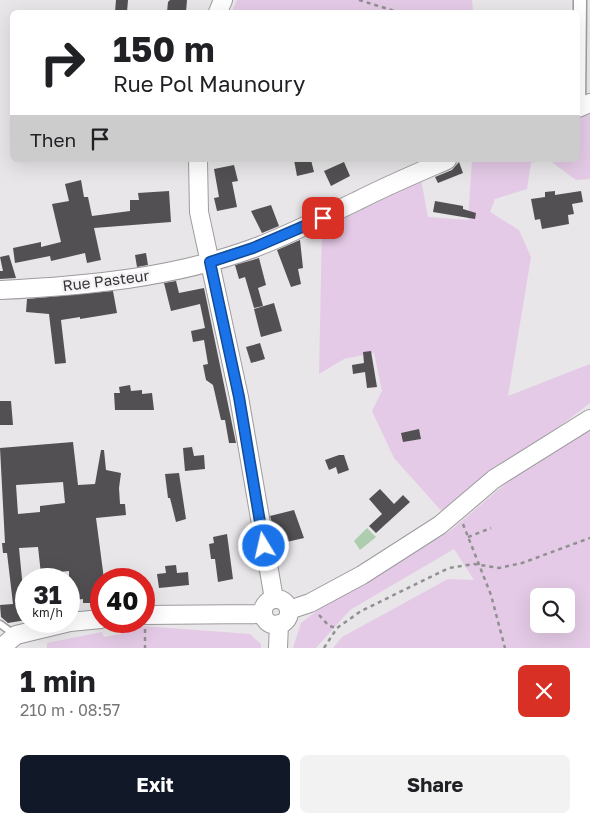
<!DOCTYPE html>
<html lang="en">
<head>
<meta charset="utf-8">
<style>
  body { margin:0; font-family:"Golos Text",sans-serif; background:#f2f2f2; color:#202124; height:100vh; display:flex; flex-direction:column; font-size:19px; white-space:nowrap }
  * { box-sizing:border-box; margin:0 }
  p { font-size:16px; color:#757577 }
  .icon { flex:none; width:28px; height:28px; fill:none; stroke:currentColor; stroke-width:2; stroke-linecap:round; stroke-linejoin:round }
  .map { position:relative; height:648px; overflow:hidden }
  .details { display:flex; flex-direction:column; background:#fff; flex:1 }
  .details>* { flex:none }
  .top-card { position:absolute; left:10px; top:10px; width:570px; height:152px; border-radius:8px; box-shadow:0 5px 20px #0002; background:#fff; color:#202124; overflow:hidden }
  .fabs { position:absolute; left:530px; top:588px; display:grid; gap:10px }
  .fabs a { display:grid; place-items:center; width:45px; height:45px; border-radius:8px; background:#fff; box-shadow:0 5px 20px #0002; font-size:25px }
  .speed { position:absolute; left:15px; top:568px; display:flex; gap:10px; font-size:25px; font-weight:700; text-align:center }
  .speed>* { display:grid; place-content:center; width:65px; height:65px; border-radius:50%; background:#fff; box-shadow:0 5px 20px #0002; line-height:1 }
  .speed small { font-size:12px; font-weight:400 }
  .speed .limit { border:8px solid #d22; background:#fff; color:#111 }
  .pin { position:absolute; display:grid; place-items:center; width:42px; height:42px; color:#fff; margin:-21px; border-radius:10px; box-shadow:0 2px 8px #0006 }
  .me { position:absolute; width:55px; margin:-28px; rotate:351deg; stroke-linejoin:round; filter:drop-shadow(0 0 4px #0008) }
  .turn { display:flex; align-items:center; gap:18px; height:105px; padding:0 20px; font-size:22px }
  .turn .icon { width:65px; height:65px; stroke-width:2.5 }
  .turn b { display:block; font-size:35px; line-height:42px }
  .then { display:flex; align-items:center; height:48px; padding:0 20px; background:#0003; gap:10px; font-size:19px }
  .round { display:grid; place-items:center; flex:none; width:52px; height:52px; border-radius:8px; background:#f2f2f2 }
  .headline { display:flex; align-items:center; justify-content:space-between; height:85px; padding:0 20px }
  h1 { font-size:30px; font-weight:700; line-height:38px }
  .action { display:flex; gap:10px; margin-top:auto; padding:10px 20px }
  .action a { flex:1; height:58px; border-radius:8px; background:#111827; color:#fff; font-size:20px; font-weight:700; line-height:58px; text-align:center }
  .action a+a { background:#f2f2f2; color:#202124 }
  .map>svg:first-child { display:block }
  .green { fill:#e4cae6; fill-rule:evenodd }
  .water { fill:#acceaf }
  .building { fill:#525052; fill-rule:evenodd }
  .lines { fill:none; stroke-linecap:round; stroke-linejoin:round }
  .lane-casing { stroke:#9d9b9d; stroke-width:9 }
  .street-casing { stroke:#9d9b9d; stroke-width:15 }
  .secondary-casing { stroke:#9d9b9d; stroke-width:20 }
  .path { stroke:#919091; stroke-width:2.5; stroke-dasharray:4 4; stroke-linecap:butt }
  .lane { stroke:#fff; stroke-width:6 }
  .street { stroke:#fff; stroke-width:12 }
  .secondary { stroke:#fff; stroke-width:18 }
  .route-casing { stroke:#114b97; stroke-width:12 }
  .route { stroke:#1a73e8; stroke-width:9 }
  .labels { text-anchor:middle; stroke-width:5; stroke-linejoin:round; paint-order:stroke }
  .street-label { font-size:15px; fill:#363536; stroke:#f5f3f5 }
</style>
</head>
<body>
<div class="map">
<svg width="590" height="648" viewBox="0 0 590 648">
  <rect width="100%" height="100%" fill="#e8e6e8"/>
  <path class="green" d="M237,0H472L473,12H232Z
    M590,109V179L576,180L549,160H578V114Z
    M472,160H543L531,163L527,189L495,199L490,212L519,230L531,257L508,396L590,364V403L445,515L394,458L372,411L382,391L374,353L344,359L319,374L322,229L421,179L428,217L468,220Z
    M590,426V648H333L342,637L448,579L474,580L454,549L350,610L316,648H293L301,623L327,603L450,531L532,461ZM539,596H566V624H539Z
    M142,626L250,634L261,644V648H47V643L102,632L104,637L121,634L120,630Z"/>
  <path class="water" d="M367,528L376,537L360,550L354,541Z"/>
  <path class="building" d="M116,0H128L127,12H115Z
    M170,0H187L186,12H167L168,2Z
    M294,160H311L314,172L297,176Z
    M344,162L350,176L331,186L324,171Z
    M459,162L463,173L438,183L435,177L452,170Z
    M234,165L238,181L232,182L237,207L217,211L214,198L219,197L214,169Z
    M81,180L84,197H88L92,216L130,211V200H139L138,193L169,191L171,222L94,228L101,260L87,263L85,253L51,261L50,256L15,263L13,248L41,242V247L61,242L52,204L69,201L65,184Z
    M555,191V195L581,191L583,202L572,204L574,214L568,215L569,224L542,229L540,219L535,220L531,199L545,197V192Z
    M435,201L463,206V209L476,213L475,219L433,212Z
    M271,205L279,226L262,233L251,211Z
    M300,240L303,268L298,269L301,284L291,287L277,250Z
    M146,253L148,265L137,267L135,255Z
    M9,255L16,278L0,279V271H3L0,257Z
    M259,258L266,285L258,288L263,306L254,308L245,277L239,279L235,265Z
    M176,281L179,293L204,288L236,443H229L225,420H221L213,385L206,380L203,365L208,364L204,340L193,342L191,331L205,328L200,304L171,311L164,283Z
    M113,291L117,313L80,319V317L61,320L66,363L55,364L49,314L26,312L27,299Z
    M274,303L282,331L261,337L254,309Z
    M260,343L265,359L251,363L246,347Z
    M371,351L377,387L367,388L365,372L353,374L352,365L364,363L363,352Z
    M130,385L131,391L142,390V394L152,393L154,410H115L114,393H120L119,387Z
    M0,401H11L13,425H0Z
    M419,429L421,439L403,442L401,433Z
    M73,442L78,485L95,484L101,450H104L106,470L121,473L119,488L120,504H125L126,515L96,518L104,579H101V608L91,609L90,603H83V599L69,601V571L41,574L38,547L19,548L26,620L8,623L1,617L0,605L13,604L7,553H3L2,543H5L0,448ZM63,482L65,503L40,506V512L18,514L16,485Z
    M192,447L194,456L204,455L205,469L185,471L183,448Z
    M339,455H344L349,470L338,474L336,467L329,470L325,460Z
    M179,473L186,519L176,522L170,498H168L165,474Z
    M380,489L394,504L403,495L410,502L376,533L369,526L382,514L369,499Z
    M294,510L304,538L278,544L270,516Z
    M227,534L233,579L218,582L215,559H211L209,544L214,543L213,537Z
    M176,565L177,573L188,572L189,585L159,588L157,574L166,573L165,566Z"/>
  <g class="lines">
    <g class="lane-casing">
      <path id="lane" d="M0,624L15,635"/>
    </g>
    <g class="street-casing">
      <path id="street" d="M579,107L580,0"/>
    </g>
    <g class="secondary-casing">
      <path id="secondary" d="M218,12L223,0
        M578,108L590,103
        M198,160L199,212L239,397L274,599
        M0,290C85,286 173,278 254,248C289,235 323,217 357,201C386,186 417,173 447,160
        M263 612a13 13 0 1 1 26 0a13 13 0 1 1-26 0Z
        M289,610L310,603L362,575L440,525L494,479L590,419
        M144,615L263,614
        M1,648L16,635L70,622L101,619
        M278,648L279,624"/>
    </g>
    <path class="path" d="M359,0L398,12
      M463,524L491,595L505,648
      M468,537L491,528
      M319,615L329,626L337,628
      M145,629V648
      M324,648L337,628L361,611L449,568L474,564L499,568L522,563L590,538"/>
    <use href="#lane" class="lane"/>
    <use href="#street" class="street"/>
    <use href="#secondary" class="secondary"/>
  </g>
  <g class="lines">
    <g class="route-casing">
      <path id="route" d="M264,546L239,397L210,262L253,248L323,218"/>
    </g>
    <use href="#route" class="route"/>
  </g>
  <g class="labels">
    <g class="street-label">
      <text transform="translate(106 281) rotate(-7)" y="5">Rue Pasteur</text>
    </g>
  </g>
</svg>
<div class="fabs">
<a><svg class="icon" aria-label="search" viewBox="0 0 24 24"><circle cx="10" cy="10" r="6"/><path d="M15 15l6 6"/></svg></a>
</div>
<div class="speed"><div>31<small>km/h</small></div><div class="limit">40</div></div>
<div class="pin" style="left:323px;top:218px;background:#d93025"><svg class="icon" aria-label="arrive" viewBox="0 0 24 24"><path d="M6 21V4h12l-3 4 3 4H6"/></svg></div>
<svg class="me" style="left:264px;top:546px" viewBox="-20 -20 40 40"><circle r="17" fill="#1a73e8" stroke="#fff" stroke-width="3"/><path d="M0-11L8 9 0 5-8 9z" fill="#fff"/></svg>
<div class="top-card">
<div class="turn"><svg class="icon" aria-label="right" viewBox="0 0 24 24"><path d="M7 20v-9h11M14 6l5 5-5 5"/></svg><div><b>150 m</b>Rue Pol Maunoury</div></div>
<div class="then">Then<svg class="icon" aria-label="arrive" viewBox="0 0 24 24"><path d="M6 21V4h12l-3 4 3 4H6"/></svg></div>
</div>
</div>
<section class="details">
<div class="headline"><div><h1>1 min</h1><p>210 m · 08:57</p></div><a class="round" style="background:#d93025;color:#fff"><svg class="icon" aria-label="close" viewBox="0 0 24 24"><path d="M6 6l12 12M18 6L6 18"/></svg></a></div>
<div class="action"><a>Exit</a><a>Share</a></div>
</section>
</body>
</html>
